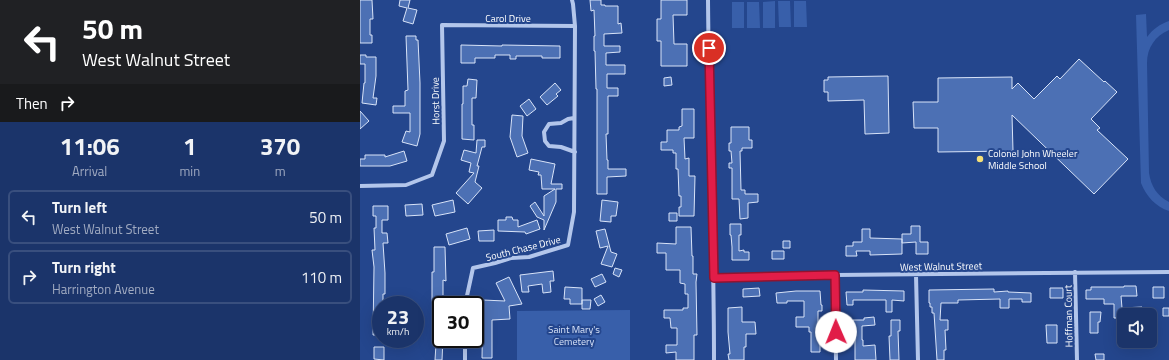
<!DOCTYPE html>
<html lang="en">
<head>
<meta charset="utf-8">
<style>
  body { margin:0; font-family:"Titillium Web",sans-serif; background:#283f72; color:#f1f3f6; height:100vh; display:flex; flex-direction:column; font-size:15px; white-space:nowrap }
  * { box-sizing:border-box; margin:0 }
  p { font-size:13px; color:#a0aac1 }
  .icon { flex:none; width:22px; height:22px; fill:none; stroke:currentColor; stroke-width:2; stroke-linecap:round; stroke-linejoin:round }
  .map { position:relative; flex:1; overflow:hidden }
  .details { display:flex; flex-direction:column; background:#1b346a; width:360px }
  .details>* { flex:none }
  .guide { background:#202124; color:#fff; overflow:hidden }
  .buttons { position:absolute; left:757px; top:308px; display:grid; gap:8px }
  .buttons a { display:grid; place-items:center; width:40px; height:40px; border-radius:6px; background:#1b346a; box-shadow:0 4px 16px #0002,0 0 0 1px #394f7e; font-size:20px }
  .speed { position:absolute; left:12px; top:296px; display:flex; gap:8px; font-size:20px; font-weight:700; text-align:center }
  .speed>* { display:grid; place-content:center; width:52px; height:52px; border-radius:50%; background:#1b346a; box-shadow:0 4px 16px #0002,0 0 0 1px #394f7e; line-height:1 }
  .speed small { font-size:10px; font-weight:400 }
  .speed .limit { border:2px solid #111; border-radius:6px; background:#fff; color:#111 }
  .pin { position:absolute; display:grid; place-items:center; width:34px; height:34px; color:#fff; margin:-17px; border:2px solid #fff; border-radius:50%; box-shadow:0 1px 4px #0007 }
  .me { position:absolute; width:44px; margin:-22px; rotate:359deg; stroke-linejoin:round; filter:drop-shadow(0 0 3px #0008) }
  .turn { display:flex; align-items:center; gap:14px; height:84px; padding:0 16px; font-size:18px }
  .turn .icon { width:52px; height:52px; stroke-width:2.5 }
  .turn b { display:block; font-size:28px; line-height:34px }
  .then { display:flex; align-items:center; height:38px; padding:0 16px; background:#0003; gap:8px; font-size:15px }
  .eta { display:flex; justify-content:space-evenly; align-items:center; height:68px; text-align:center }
  .eta b { font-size:24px; font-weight:700; line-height:28px }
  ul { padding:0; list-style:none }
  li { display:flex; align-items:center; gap:12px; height:54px; margin:0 8px 6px; padding:0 8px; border:2px solid #394f7e; border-radius:6px }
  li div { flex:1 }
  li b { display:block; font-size:15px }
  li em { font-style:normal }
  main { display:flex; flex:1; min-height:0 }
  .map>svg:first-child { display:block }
  .green { fill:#385faa }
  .building { fill:#4c70b4; stroke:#d8e3f8 }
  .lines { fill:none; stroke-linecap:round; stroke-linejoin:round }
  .street { stroke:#b3c6eb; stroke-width:4 }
  .route-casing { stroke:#92132f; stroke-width:10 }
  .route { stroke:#e11d48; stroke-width:7 }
  .poi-dot { fill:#f5df77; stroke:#24468d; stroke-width:1.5 }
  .labels { text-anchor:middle; stroke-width:4; stroke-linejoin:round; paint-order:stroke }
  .street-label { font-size:10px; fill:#fff; stroke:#24468d }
  .poi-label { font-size:10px; fill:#fff; stroke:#24468d; text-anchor:start }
  .park-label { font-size:10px; fill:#d8e3f8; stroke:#24468d }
</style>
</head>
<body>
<main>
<section class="details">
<div class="guide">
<div class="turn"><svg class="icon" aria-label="left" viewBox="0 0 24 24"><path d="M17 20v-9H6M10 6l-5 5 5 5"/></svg><div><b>50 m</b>West Walnut Street</div></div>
<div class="then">Then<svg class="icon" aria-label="right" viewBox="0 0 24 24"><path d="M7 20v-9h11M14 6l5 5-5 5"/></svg></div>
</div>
<div class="eta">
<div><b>11:06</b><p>Arrival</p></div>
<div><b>1</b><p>min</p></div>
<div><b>370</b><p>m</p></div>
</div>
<ul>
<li><svg class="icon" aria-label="left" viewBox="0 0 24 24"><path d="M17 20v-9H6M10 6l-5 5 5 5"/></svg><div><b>Turn left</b><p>West Walnut Street</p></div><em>50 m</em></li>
<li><svg class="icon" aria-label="right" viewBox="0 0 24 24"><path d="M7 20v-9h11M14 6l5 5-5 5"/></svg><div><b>Turn right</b><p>Harrington Avenue</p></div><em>110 m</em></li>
</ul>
</section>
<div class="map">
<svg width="809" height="360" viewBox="0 0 809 360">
  <rect width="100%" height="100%" fill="#24468d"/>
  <path class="green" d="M415,1V28H403V2Z
    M418,1H430L431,27H419Z
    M434,1H446L447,27H434Z
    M372,2H384V28H372Z
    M387,2H399L400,28H387Z
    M786,14L787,37C793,29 800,24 809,21V30C795,36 787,48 787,63L789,173C791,186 797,196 809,202V211C796,207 786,196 781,183L776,15Z
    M270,310V360H157V311Z"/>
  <path class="building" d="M0,0H12L13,19H10V35H12V43H0Z
    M40,0H50L48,8L57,10L53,24L43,21L47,8L39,6Z
    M230,0H241V5H245V6H258V24L261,23L262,33L244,34V46H260V52L246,53V65H265V74H247V88H258V96H248V134H246L247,160H248V169H266V176L247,177V194H237V89H236L235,51H234V36H235L234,10L231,11Z
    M301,0H327V15H313L314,44H327V66H301V41H297V19H301Z
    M46,36H56V40H58L60,83V134L57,146L42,142L46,131L50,132V113H33V106H45V91L48,90Z
    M101,45L142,46V45L200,46V58H182V56H156V59H150V55H135V58H115V63H101Z
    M0,55H6V57H16V76L13,98H17L16,105L2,103L4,83H5V64H0Z
    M719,59L744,82L745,81L757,92L731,119L740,128L737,130L768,159L734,194L652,115L653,151L578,152V128H554L553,102H578V78L652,77V89L658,83L674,99L697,76L700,79Z
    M528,76L529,133L505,134L504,100L468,101V92H464V80H468V77Z
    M311,77L312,85L304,86V78Z
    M108,79L117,80L116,98H112V125H114V140L102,139V104H103V86H107Z
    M195,83L201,90L196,94L198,96L187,105L180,97Z
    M169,99L176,109L167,116L160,106Z
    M322,109H334V138H324L325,159L329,158V176H335L334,216H319V207H321V196H319L318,169H316V153H313V150H301V142H307V130H319V127L322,126Z
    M0,111L9,121L0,129Z
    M152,115L163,116L162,136L168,153L157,157L150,137Z
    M371,127H389V140H392V148H382V151H380L381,190H385V194H398V202L388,203V218L380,219L379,199H372V168H369V163H372L371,151H369V143H371Z
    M117,140H125V147H122L117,166H119L115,182L122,188L108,204L96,193L114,173L109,172L111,163L101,160L104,150L116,153Z
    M44,151L47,161L30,166H0V159H5V155H25V157Z
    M171,159L195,164L191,184H202V189H196V202L184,230V220L177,217L170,206L175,202L184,216V196L195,189H182L181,175H178L179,172L169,170Z
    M93,200L95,212L75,216L72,205Z
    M242,200L258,202L256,216H251V222L240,221Z
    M62,204L63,215L46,216L45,205Z
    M13,206H28V220H22V233H27L28,243H23L25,273V294H23V305H21V335H13L14,267L12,250H15L14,228H16V216H13Z
    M309,213H317V221H309Z
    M146,217H152L153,220H158V227L177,220L180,229L166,234L165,232L138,231V220H146Z
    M370,224H381V235H379V251L384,250V252H389V260H372V247L371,235H370Z
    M551,226H560V242H568V254H556V242L542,243V234H551Z
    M316,227H331L332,256H333V274H337L336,282L337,335H334V360H316V352L306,353V345H317V328H311L310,318H304V310H323V308H328V294H325V284L320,283V270H306V253H297V243L316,244Z
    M107,228L110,239L89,245L86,234Z
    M245,229L251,252L257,254L252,267L241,264L248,246L240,248L236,231Z
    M502,229H510V238L542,239V254L510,255V251H496L497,256H486V246H493V242H502Z
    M134,230V241H119L118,231Z
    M423,241H430V248H423Z
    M74,247H85L86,281L83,280V305H81V339H83L82,360H75L76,344H74V319H72V272H74Z
    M412,251H424V259H412Z
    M255,268L262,270L259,277L253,274Z
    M193,271L194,281H190L191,292L183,293L182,284L168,286L169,292H162L160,275Z
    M242,274L246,282L235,287L231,279Z
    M149,277L162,304L149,306L150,319L132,320V358H122L123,300L145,301L136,283Z
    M764,286H776L777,296H761L762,308L782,307V315H762V318H754V304H744V299H726V290H731V287H764Z
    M205,287L222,288V304H210V299H204Z
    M793,287H804V298H793Z
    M399,288L400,296L383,297V289Z
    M690,288H703V298H690Z
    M634,289V292L648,291V292L671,293V302H662V299H649V308H640V299L598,300V303H581L580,320H588V330H585L586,350H584V360H577L574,313H572V307H570V303H569V290Z
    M503,290L544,291V301L532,300V312H526V300H493V305H487L486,292H503Z
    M436,291H460L461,305H462V311H458V341H460V352H451V332H449V327H436V317H444V301H427V303H417L416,293Z
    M241,295L245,302L238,306L234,299Z
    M222,300H231L230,309H222Z
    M382,307V322H395L396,334H386V347H384V360H369L368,354H370L368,332V308Z
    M803,308H809V316H803Z
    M730,312H741L740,322H738V333H730Z
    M514,317L515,325L502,326V340H503V346L515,345L516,360H495V331H493V320H504V318Z
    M531,320H540V331H538L539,360H530L529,336H531Z
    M686,325H697V343H687Z
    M14,347H24V360L14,359Z
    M735,354H744V360H736Z"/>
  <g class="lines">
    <path class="street" d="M348,0C349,120 354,240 354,360
      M214,118L208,119L201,123L189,124L184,132L185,141L189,146L201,147L215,152
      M0,186L46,185L72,175L84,141L82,25L215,26
      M715,272L717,360
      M475,275L476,360
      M556,275L558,360
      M354,278L475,275L809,272
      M105,305L113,268L135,263L151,258L169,257L208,245L214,212L215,26L213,4L212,0
      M105,339V360"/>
  </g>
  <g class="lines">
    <g class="route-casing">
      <path id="route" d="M349,48L354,278L475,275L476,332"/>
    </g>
    <use href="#route" class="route"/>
  </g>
  <circle class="poi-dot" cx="620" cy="159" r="4"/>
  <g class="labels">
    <g class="street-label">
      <text x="148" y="22">Carol Drive</text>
      <text transform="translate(75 101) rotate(-91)" y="4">Horst Drive</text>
      <text transform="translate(163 248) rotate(-14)" y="4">South Chase Drive</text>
      <text transform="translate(581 266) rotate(-1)" y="4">West Walnut Street</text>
      <text transform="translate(708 316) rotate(-91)" y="4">Hoffman Court</text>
    </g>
    <g class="poi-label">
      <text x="628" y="157">Colonel John Wheeler<tspan x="628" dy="12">Middle School</tspan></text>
    </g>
    <g class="park-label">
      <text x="214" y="333">Saint Mary's<tspan x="214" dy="12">Cemetery</tspan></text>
    </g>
  </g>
</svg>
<div class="buttons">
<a><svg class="icon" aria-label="sound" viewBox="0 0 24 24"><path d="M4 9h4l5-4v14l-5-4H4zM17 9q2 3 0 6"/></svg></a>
</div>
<div class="speed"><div>23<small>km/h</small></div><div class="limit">30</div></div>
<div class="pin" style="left:349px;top:48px;background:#d93025"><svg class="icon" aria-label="arrive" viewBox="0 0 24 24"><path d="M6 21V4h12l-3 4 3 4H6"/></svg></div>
<svg class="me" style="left:476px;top:332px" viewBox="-20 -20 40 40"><circle r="19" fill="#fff"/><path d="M0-13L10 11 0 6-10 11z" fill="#e11d48"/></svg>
</div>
</main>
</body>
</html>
